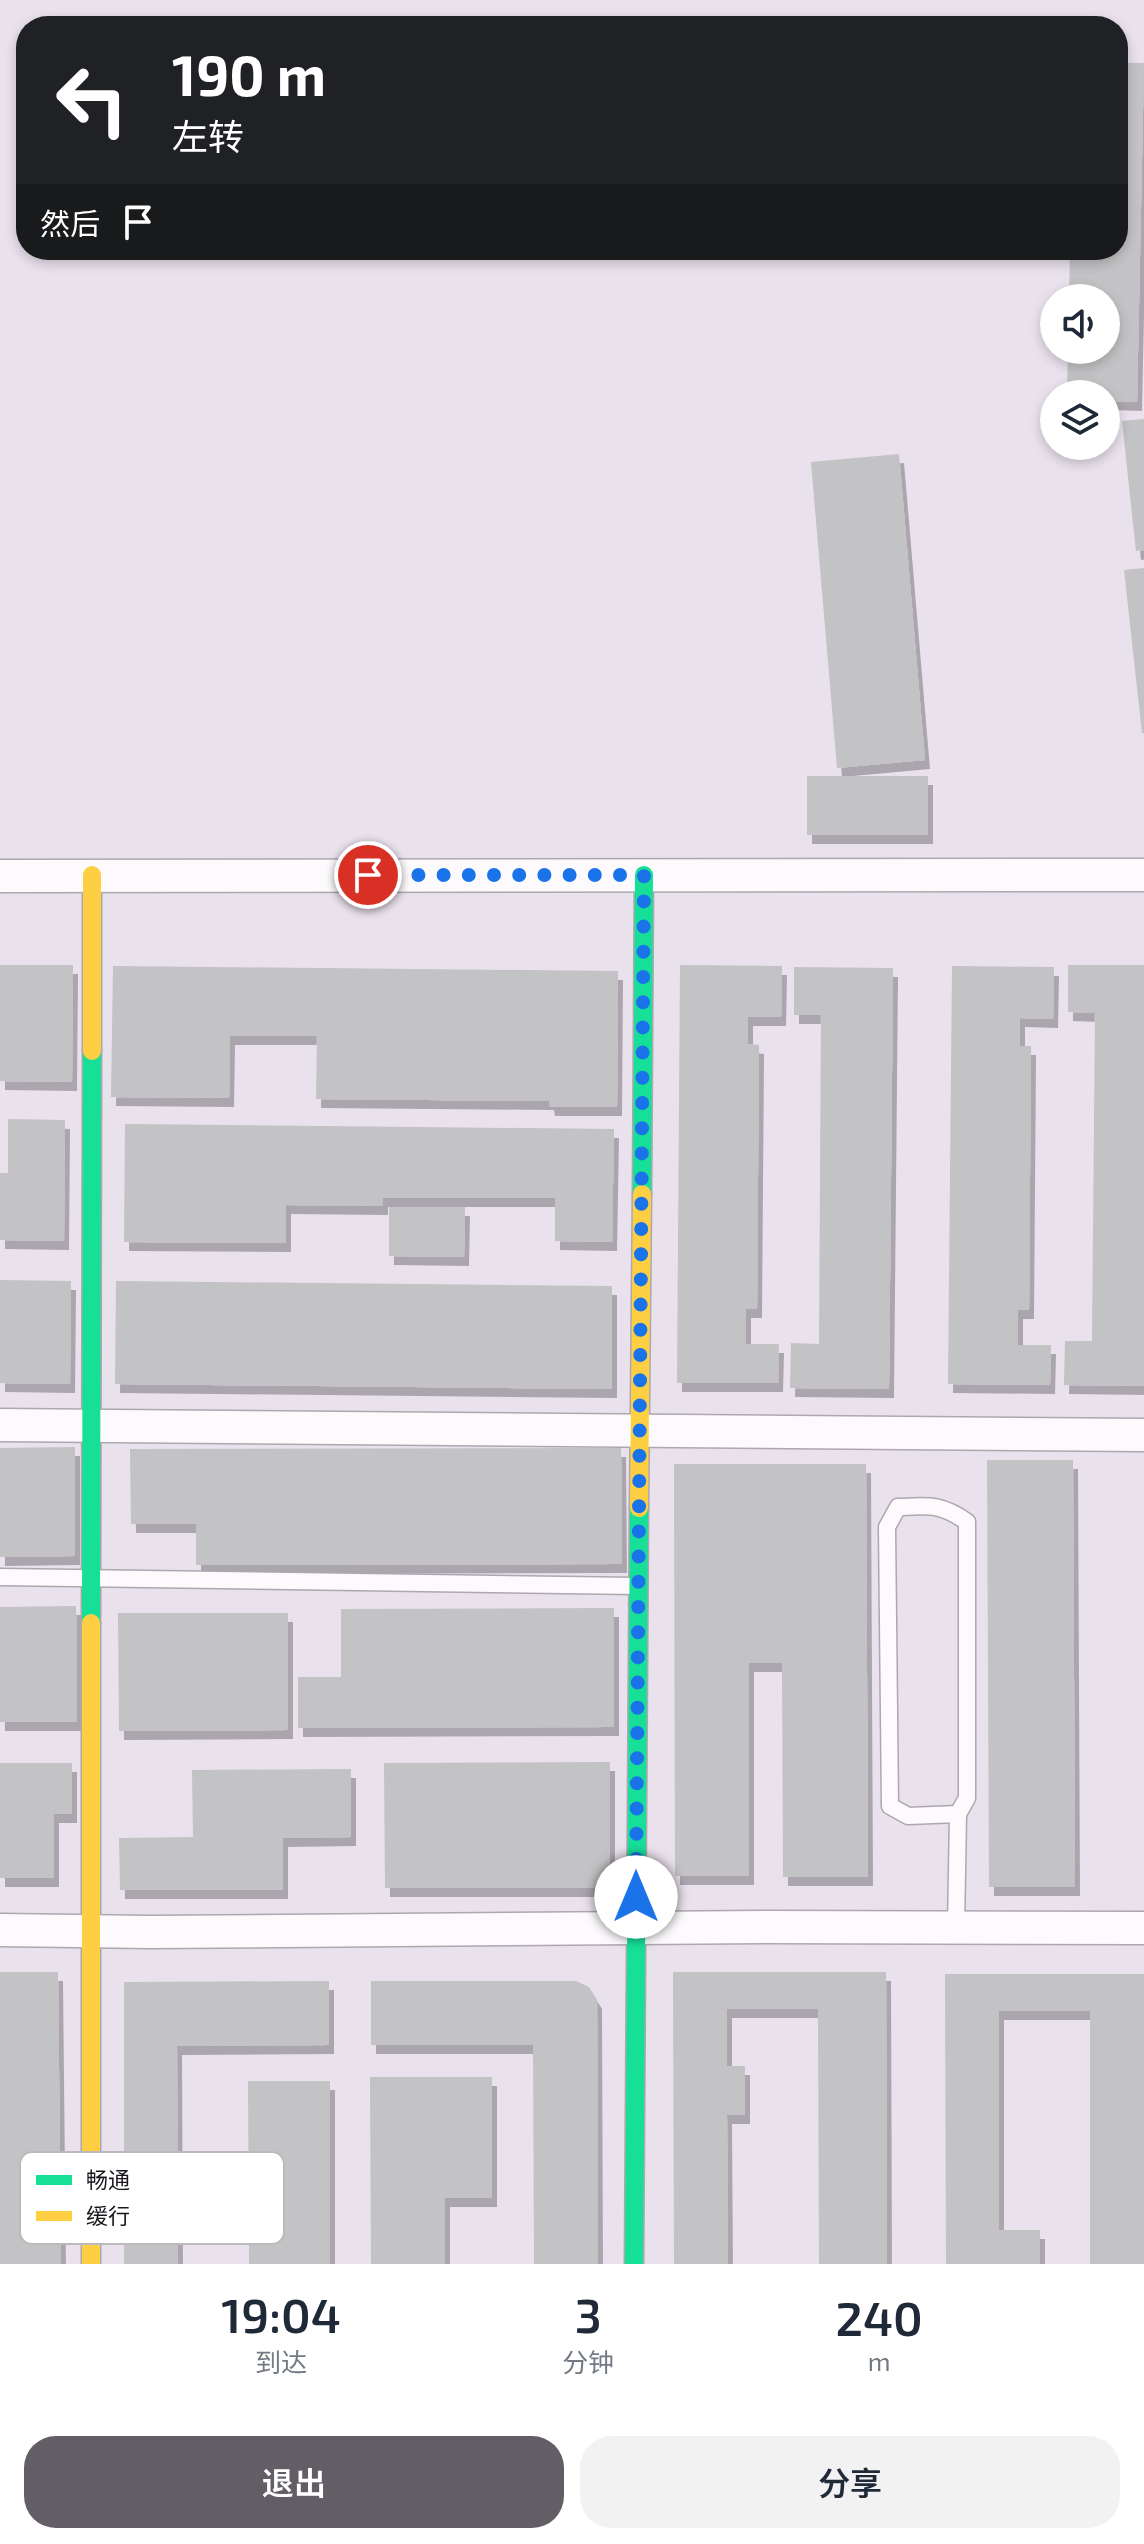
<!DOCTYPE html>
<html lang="zh">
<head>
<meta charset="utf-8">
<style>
  body { margin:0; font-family:"Exo 2","Noto Sans SC",sans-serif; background:#f2f2f3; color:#1f2937; height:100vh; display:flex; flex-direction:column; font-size:30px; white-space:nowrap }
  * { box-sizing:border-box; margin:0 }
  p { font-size:26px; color:#747a83 }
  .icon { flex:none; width:44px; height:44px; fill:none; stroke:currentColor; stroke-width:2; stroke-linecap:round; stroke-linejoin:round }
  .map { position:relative; height:2264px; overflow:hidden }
  .sheet { display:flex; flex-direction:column; background:#fff; flex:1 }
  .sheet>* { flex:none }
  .banner { position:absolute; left:16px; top:16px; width:1112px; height:244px; border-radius:32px; box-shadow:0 4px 12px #0003; background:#202124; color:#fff; overflow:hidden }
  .controls { position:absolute; left:1040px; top:284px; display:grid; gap:16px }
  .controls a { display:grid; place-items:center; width:80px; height:80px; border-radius:50%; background:#fff; box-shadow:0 4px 12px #0003; font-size:40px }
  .pin { position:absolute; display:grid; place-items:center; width:68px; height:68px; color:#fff; margin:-34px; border:4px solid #fff; border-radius:50%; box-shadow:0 2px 8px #0007 }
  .me { position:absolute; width:88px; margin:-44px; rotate:0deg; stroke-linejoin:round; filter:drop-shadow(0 0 6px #0008) }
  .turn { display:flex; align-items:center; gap:28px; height:168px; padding:0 24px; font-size:36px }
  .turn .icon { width:104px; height:104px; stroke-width:2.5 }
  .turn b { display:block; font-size:56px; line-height:68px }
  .then { display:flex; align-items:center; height:76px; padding:0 24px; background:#0003; gap:16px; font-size:30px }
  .eta { display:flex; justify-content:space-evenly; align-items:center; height:136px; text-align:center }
  .eta b { font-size:48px; font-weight:600; line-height:56px }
  .cta { display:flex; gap:16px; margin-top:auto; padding:16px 24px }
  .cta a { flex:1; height:92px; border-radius:32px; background:#635d65; color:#fff; font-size:32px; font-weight:600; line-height:92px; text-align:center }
  .cta a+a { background:#f2f2f3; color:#1f2937 }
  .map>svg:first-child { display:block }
  .building { fill:#c3c2c4; filter:url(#shadow) }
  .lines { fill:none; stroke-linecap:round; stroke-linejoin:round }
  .lane-casing { stroke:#ada7af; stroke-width:19 }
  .street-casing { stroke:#ada7af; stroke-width:35 }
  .fast-casing { stroke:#ada7af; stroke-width:21 }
  .slow-casing { stroke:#ada7af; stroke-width:21 }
  .lane { stroke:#fcfafc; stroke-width:16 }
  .street { stroke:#fcfafc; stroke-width:32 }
  .fast { stroke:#16e098; stroke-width:18 }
  .slow { stroke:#ffcf43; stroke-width:18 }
  .route { stroke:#1a73e8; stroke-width:14; stroke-dasharray:0 25.2 }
  .key { fill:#fff; stroke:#bbb9bb; stroke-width:2 }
  .key-label { font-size:22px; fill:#1b161d }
</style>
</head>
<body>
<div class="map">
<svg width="1144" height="2264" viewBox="0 0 1144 2264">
  <defs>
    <filter id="shadow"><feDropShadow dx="5" dy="9" stdDeviation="0" flood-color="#0004"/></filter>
  </defs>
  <rect width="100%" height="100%" fill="#e9e1ec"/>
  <path class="building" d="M1118,63H1144L1137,402L1106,401V394H1067L1068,350H1106V298H1069L1070,250H1118Z
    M1144,419V550L1136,551L1122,421Z
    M899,454L925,760L837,768L811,462Z
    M1144,568V733H1142L1124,570Z
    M807,776H928V835H807Z
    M0,965H73L72,1082L0,1081Z
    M680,965L782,966L781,1017H748V1044L759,1045L757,1309H746V1344H779L778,1383H677Z
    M1068,965H1144V1386L1064,1385L1065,1341H1092L1095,1013L1068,1012Z
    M113,966L618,971L617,1107H550L549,1101L316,1099L317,1036H230L229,1098L111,1097Z
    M952,966L1054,967L1053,1019L1020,1018V1046H1031L1029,1310H1018V1345H1051L1050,1385L948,1384Z
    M794,967L893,968L889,1389L790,1388L791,1343L819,1344L821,1015H794Z
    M8,1119L65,1120L64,1241L0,1240V1173H8Z
    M125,1124L614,1129L612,1242L555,1241V1198H383V1206L286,1205V1243L124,1242Z
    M389,1207H465L464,1257L389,1256Z
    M0,1280L71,1281L70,1384L0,1383Z
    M116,1281L612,1286V1389L115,1384Z
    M75,1447V1556L0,1557V1448Z
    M621,1448L622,1564L196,1565V1524H131L130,1449Z
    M987,1460H1073L1075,1887H989Z
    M674,1464H866L868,1877H783L782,1663H749V1876H675Z
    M76,1606L77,1722H0V1607Z
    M614,1608V1727L298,1728V1677H341V1609Z
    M118,1613H288V1730L119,1731Z
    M610,1762V1888H385L384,1763Z
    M0,1763H72V1814H54V1878H0Z
    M351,1769V1837L283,1838V1890H120L119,1838L193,1837L192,1770Z
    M0,1972H58L61,2264H0Z
    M673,1972H886L887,2264H819L818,2009H727V2066H745V2115H727L728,2264H674Z
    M945,1974H1144V2264H1090V2011H999V2230H1040V2264H946Z
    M329,1981V2045L177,2046L178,2264H124V1982Z
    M371,1981H576L589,1987L597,2000L598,2264H534L533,2045H371Z
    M370,2077H492V2198H445V2264H371Z
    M248,2081H330V2264H249Z"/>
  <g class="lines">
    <g class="lane-casing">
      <path id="lane" d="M0,1577L637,1586
        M956,1928L958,1814L967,1798V1522C941,1503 928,1506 898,1507L887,1527L890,1806L908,1816L958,1814"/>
    </g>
    <g class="street-casing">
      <path id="street" d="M0,876L1144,875
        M0,1425L1144,1435
        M0,1930L151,1932L769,1927L1144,1928"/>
    </g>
    <g class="fast-casing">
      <path id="fast" d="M642,1194L644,875
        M91,1623L92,1051
        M634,2264L639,1508"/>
    </g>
    <g class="slow-casing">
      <path id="slow" d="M92,1051V875
        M639,1508L642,1194
        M91,2264V1623"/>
    </g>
    <use href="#lane" class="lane"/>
    <use href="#street" class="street"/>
    <use href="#fast" class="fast"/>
    <use href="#slow" class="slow"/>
  </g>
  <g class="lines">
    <path class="route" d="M368,875H644L636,1897"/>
  </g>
  <rect x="20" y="2152" width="264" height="92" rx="12" class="key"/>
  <rect x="36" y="2175" width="36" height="10" fill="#16e098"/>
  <rect x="36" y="2211" width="36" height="10" fill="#ffcf43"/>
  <g class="key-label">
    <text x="86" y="2188">畅通</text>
    <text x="86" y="2224">缓行</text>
  </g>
</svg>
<div class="controls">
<a><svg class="icon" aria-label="sound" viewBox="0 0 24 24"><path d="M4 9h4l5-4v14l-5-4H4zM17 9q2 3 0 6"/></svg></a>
<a><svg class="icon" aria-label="layers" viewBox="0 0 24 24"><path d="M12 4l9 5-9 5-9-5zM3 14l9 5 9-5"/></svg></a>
</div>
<div class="pin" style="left:368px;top:875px;background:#d93025"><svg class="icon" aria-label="arrive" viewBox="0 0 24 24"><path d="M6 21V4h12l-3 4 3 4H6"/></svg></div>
<svg class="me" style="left:636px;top:1897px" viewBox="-20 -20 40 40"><circle r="19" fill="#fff"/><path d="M0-13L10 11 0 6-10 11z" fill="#1a73e8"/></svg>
<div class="banner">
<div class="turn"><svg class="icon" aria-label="left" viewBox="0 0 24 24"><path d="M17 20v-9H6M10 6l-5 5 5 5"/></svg><div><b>190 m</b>左转</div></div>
<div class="then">然后<svg class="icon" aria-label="arrive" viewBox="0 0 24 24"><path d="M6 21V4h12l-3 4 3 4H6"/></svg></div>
</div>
</div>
<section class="sheet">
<div class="eta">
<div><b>19:04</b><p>到达</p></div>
<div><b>3</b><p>分钟</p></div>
<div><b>240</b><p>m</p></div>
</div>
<div class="cta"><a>退出</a><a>分享</a></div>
</section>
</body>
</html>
